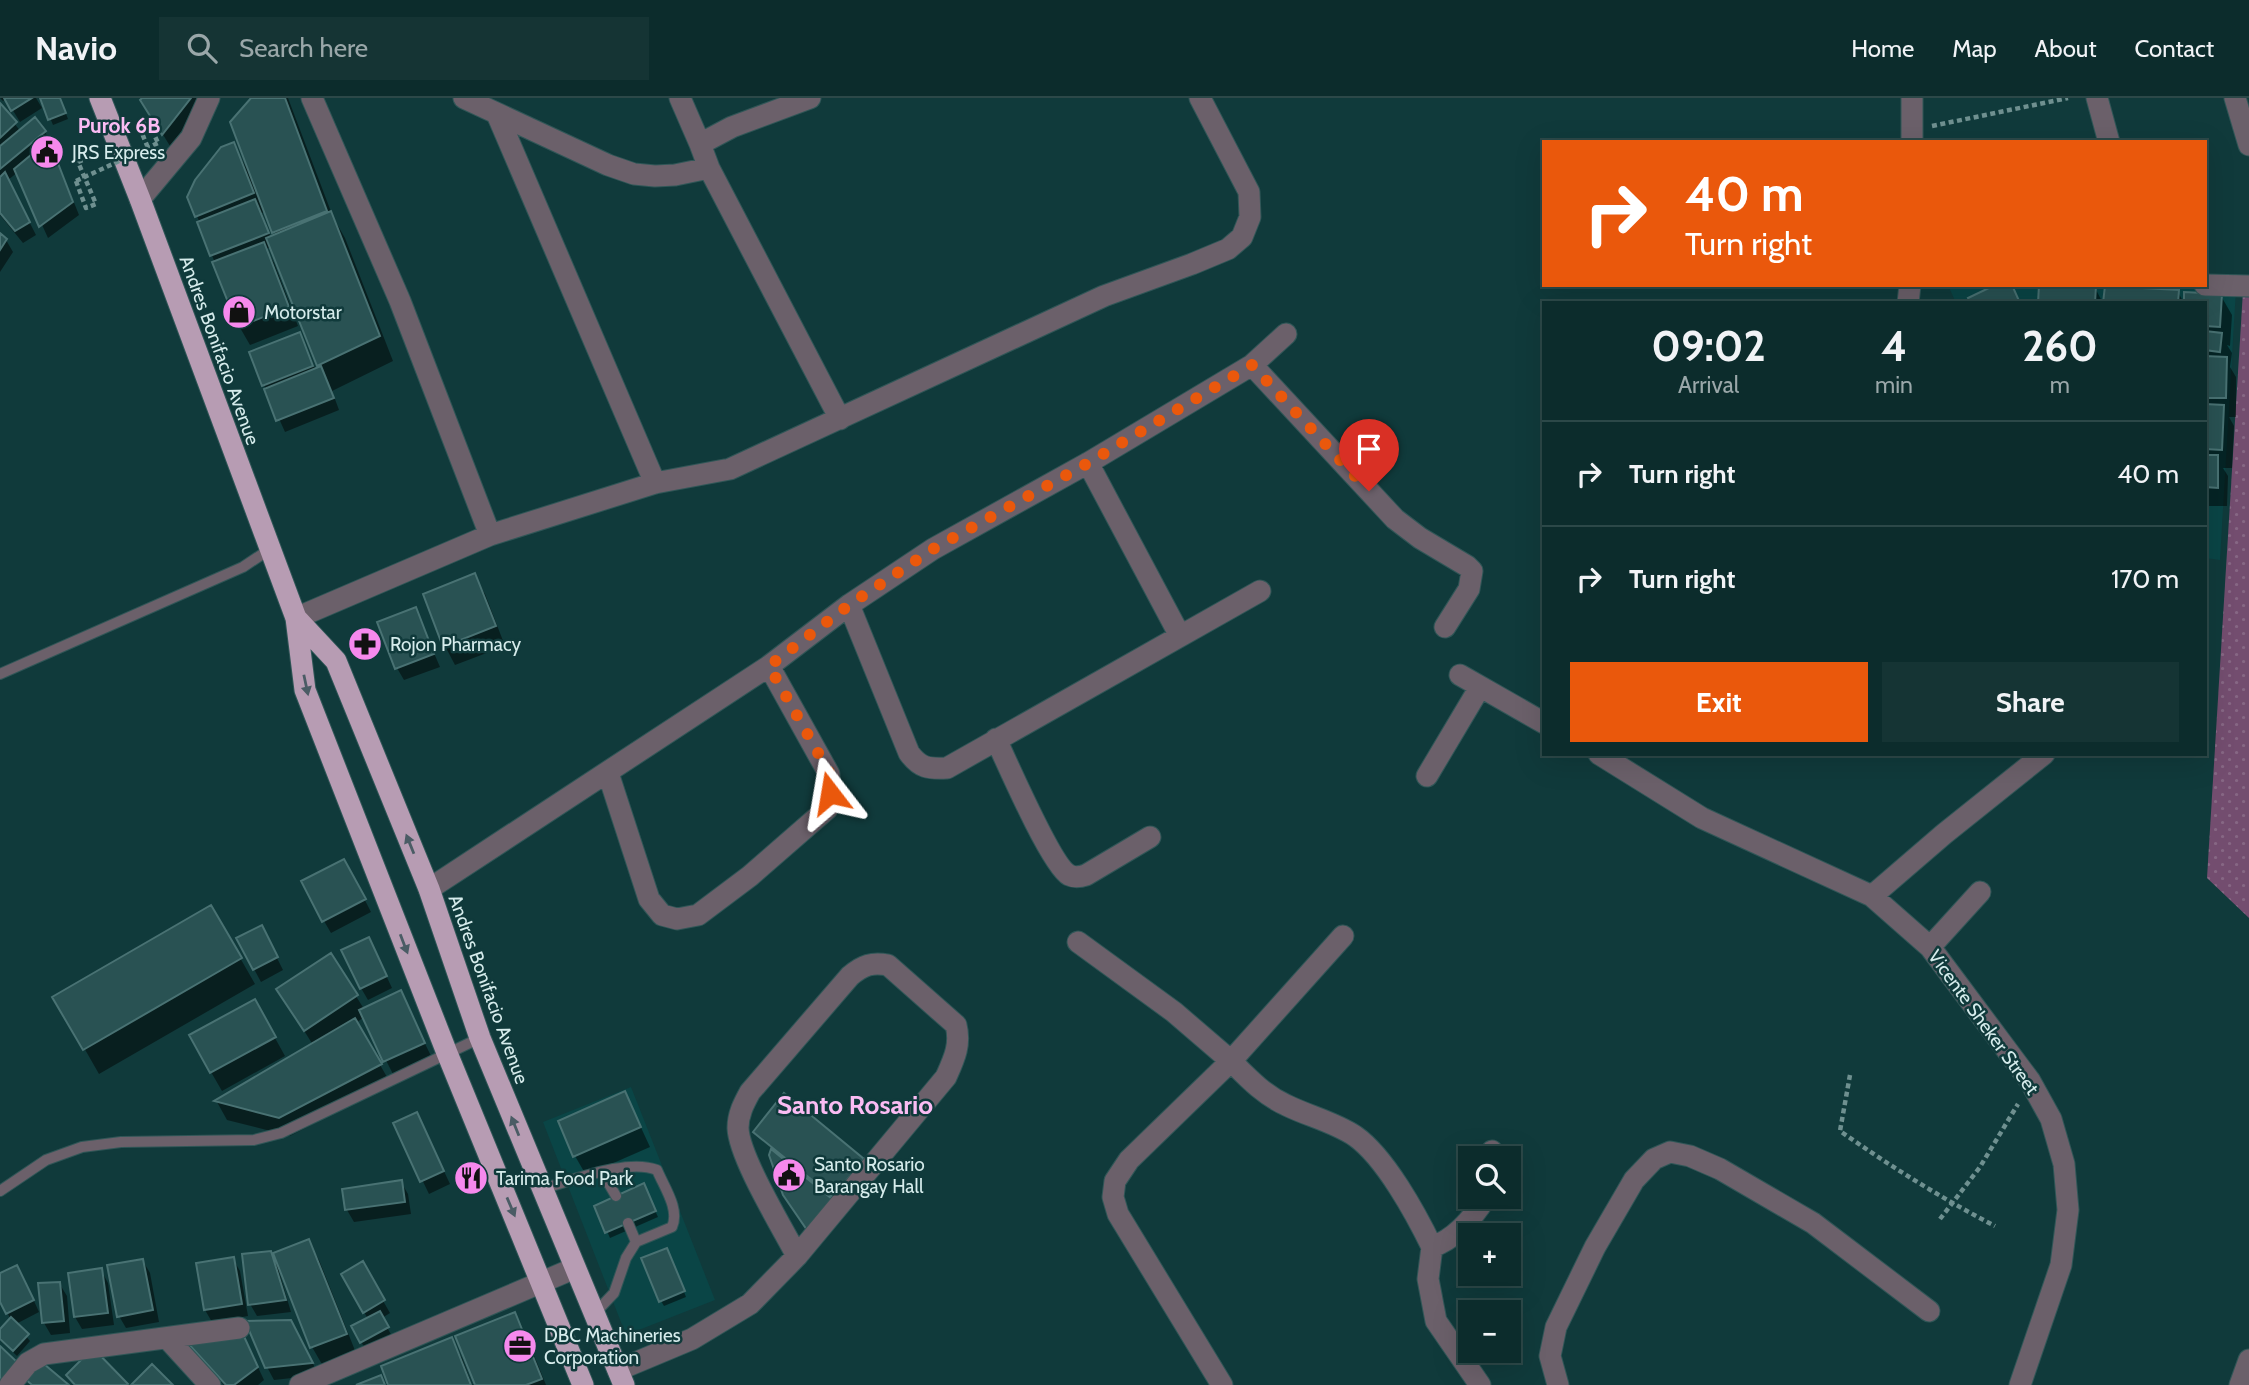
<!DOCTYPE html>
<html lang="en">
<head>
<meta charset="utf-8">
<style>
  body { margin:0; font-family:Cabin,sans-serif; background:#153434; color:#f1f3f6; height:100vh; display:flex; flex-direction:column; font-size:26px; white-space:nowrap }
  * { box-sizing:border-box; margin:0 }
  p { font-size:23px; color:#9aa7a9 }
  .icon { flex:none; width:38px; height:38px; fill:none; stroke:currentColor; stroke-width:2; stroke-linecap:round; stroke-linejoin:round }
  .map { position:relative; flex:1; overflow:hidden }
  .details { position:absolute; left:1542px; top:203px; width:665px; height:455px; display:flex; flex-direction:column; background:#0c2c2c; border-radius:0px; box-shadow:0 7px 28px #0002,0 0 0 2px #2c4848 }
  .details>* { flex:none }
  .top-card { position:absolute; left:1542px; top:42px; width:665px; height:147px; border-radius:0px; box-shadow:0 7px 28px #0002,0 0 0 2px #2c4848; background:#ea580c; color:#fff; overflow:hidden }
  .fabs { position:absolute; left:1458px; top:1048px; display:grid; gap:14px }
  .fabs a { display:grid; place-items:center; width:63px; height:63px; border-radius:0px; background:#0c2c2c; box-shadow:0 7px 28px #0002,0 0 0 2px #2c4848; font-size:35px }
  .pin { position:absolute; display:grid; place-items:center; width:60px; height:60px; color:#fff; margin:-72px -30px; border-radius:50% 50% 50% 0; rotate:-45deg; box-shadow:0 0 7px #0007 }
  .pin .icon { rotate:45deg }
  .me { position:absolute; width:77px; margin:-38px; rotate:346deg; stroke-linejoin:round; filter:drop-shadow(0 0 5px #0008) }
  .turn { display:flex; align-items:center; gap:24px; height:147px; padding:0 28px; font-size:32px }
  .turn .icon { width:91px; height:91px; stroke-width:2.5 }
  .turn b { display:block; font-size:49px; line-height:60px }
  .eta { display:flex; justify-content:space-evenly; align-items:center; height:119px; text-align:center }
  .eta b { font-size:42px; font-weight:700; line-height:49px }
  .action { display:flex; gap:14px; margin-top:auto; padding:14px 28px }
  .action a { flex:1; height:80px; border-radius:0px; background:#ea580c; color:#fff; font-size:28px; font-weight:700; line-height:80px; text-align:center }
  .action a+a { background:#153434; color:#f1f3f6 }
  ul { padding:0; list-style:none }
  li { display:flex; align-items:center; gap:21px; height:105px; padding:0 28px; border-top:2px solid #2c4848 }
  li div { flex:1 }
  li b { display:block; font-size:26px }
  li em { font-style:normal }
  header { display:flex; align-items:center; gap:42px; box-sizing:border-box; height:98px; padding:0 35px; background:#0c2c2c; border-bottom:2px solid #2c4848 }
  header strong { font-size:33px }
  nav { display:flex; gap:38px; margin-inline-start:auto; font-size:24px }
  .search { width:490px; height:63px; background:#153434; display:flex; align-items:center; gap:18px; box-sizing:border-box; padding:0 24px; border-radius:0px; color:#9aa7a9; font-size:26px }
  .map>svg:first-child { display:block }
  .built { fill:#0a4546 }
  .grass { fill:url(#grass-dots) }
  .shadow { fill:#0007; fill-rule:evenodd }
  .building { fill:#295253; stroke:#497273; stroke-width:2 }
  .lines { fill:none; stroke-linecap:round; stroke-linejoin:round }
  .lane-casing { stroke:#305657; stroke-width:12 }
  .street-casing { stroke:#305657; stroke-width:23 }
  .highway-casing { stroke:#305657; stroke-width:23 }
  .path { stroke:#6f9090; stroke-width:4.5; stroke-dasharray:5 3.5; stroke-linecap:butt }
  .lane { stroke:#6b606a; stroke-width:10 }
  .street { stroke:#6b606a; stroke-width:21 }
  .highway { stroke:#b79cb3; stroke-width:21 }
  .path-bridge { stroke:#6f9090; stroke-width:4.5; stroke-dasharray:5 3.5; stroke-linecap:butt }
  .oneway { fill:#4a5c65 }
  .route { stroke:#ea580c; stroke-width:12; stroke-dasharray:0 21.6 }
  .labels { text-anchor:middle; stroke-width:5; stroke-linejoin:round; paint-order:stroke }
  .poi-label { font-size:19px; fill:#d6ecec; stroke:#103a3b; text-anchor:start }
  .street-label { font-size:19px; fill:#d6ecec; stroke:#103a3b }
  .neighbourhood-label { font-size:21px; font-weight:bold; fill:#fabcf3; stroke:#103a3b }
  .district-label { font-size:26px; font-weight:bold; fill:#fabcf3; stroke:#103a3b }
</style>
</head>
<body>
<header>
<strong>Navio</strong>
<div class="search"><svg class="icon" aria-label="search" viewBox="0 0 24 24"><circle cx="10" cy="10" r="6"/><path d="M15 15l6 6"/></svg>Search here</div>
<nav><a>Home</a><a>Map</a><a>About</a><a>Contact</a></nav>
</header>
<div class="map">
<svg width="2249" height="1287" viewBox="0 0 2249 1287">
  <defs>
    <pattern id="grass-dots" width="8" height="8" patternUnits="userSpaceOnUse" patternTransform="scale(1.75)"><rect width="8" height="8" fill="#734d6f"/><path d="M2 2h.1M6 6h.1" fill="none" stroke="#866784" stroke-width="1.8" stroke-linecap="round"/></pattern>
  </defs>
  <rect width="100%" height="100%" fill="#103a3b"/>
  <path class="built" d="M1948,187H2162L2236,191L2220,462L2205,460V205H1956Z
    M631,989L715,1202L626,1237L543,1024Z"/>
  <path class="grass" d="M2243,193H2249V820L2207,780Z"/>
  <path class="shadow" d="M0,0H36L42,10L20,24L6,1L3,3Z
    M42,0H60L68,21L53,27Z
    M145,0H196L201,8L170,48L149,14Z
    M253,0H288L333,119L345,140L393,263L332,293L339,312L285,334L264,287L299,236L316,272L320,270L271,149L266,151L274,165L298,228L250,247L239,228L197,118L233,46L247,71L249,70ZM264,114L276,138L271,140L262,115Z
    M0,7L21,34L35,22L45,34L52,46L51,47L79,117L48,140L18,74L8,82L36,137L23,145L0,117Z
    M0,137L6,142L13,154L0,174Z
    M2095,190L2103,205H2040Z
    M2178,194L2184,205H2105Z
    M2221,198L2232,217L2230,248L2227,247L2232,255L2230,269L2236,279V319H2229L2234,328L2232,370H2223L2228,378L2227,408H2205V205Z
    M474,478L485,496L505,548L455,567L445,548L425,497Z
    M415,511L440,569L404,582L397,570Z
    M351,775L371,814L331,835L324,823Z
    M211,809L255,886L99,976L55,899Z
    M238,841L268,842L283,872L261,884Z
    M375,854L392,890L368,902L361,890Z
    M331,858L364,911L400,895L434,964L396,982L364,919L356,925L391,986L290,1038L227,1022L217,1004L313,947L290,910Z
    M265,922L285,958L222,993L211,974Z
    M625,995L650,1049L586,1077L575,1058Z
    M417,1016L450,1086L429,1096L395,1026Z
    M755,1034L862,1062L866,1067L837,1103L827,1096L837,1114L771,1057L772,1051Z
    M401,1084L408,1096L411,1116L354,1124L347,1112L344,1092Z
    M646,1093L658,1119L610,1140L596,1108Z
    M308,1143L319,1162L356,1255L323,1268L312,1249L281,1173L279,1174L291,1214L257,1218L250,1206L270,1155L277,1167Z
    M670,1157L686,1199L664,1208L661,1203Z
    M233,1161L240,1173L248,1218L212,1224L205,1212Z
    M143,1163L150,1175L159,1224L126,1230L119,1218Z
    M362,1166L390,1215L382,1220L394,1242L368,1256L353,1229L368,1221L343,1176Z
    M101,1172L108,1185L114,1227L82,1231L75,1219Z
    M0,1177L24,1181L39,1214L16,1226L30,1243L17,1258L0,1242V1234L11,1222L0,1200Z
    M59,1185L67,1198L70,1235L51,1237L44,1225Z
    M514,1216L525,1235L546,1287H476Z
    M297,1236L319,1277L274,1282L267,1269Z
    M451,1241L462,1260L472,1287H390Z
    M187,1242L248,1248L264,1282L258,1287H224L193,1253Z"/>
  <path class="building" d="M4,0H32L11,13Z
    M40,0H60L66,15L48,22Z
    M142,0H191L162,37L140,2Z
    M251,0H285L327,113L272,135L230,24Z
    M0,5L17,24L0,40Z
    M35,19L46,33L0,71V48Z
    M49,42L73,104L39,129L14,71Z
    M234,44L254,95L195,119L187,99L195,82L221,49Z
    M5,74L30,124L15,133L0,115V79Z
    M255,101L269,135L210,158L197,124Z
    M331,113L380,238L317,268L266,140Z
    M0,135L7,141L0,152Z
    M264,144L289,209L238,229L212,164Z
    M1995,187H2012L2020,205H1971L1968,200Z
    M2039,187L2096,188L2095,205H2038Z
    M2105,188L2179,192L2178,205H2103Z
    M2184,194L2222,196L2220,229L2205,228V205H2184Z
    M2205,233L2222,235L2220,254L2205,252Z
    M300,234L313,268L262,288L249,254Z
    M2205,258L2227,259L2226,300H2205Z
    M321,268L334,300L276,323L264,291Z
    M2205,306L2224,307L2222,352L2205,351Z
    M2205,357H2218V390L2205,389Z
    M475,475L496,528L443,549L423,496Z
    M416,509L434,556L395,571L377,524Z
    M344,761L366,801L322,824L301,783Z
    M211,807L242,860L83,952L52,899Z
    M262,827L278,859L253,872L236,840Z
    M369,839L387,878L360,891L341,852Z
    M331,855L358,897L304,933L276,891Z
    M401,892L425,945L383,964L359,912Z
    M255,901L276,939L210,975L189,937Z
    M355,920L382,966L279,1020L214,1003Z
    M625,993L641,1029L573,1059L558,1023Z
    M784,995L864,1061L833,1099L753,1034Z
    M417,1014L444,1073L420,1084L393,1025Z
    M771,1051L832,1101L807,1132L783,1097L769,1057Z
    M402,1082L405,1104L345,1112L342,1091Z
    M644,1085L656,1113L605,1135L594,1108Z
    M309,1141L347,1236L310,1250L273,1155Z
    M667,1150L685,1193L659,1204L641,1160Z
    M271,1153L286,1202L248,1207L242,1156Z
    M234,1159L242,1206L204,1212L196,1165Z
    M143,1161L153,1212L117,1219L107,1167Z
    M363,1163L385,1202L363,1215L341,1176Z
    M17,1167L34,1202L6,1216L0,1204V1175Z
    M102,1170L108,1215L74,1219L68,1175Z
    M60,1184L64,1223L42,1225L38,1185Z
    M380,1213L389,1229L360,1245L351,1228Z
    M515,1214L542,1281L526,1287H475L455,1238Z
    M11,1219L29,1236L13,1253L0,1241V1231Z
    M291,1222L313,1265L265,1270L245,1223Z
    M242,1234L258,1269L234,1287H226L184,1241Z
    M452,1239L471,1287H388L381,1268Z
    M0,1248L17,1264L0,1283Z
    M93,1250L128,1286L126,1287H75L66,1277Z
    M38,1261L69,1287H32L23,1279Z
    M152,1266L173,1287H131Z
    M381,1277L385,1287H356Z"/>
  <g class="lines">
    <g class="lane-casing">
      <path id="lane" d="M0,576L243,469L270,451
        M602,1074L616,1098
        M541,1091C572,1083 627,1060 657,1072C664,1089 680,1111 672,1129L636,1144L626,1160L614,1195L595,1215
        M0,1093L46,1062L82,1049L121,1044L254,1042L281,1035L480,940
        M628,1125L636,1144"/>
    </g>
    <g class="street-casing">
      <path id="street" d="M312,0L400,203L490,437
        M464,0L608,67L634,76L655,78L675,77L709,70
        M680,0L700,46
        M810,0L732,29L700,46L709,70L840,321
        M2097,0L2109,44
        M2235,0L2249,47
        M497,16L655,385
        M1912,44V0
        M140,101L191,40L209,0
        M2205,187L2249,188
        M1908,205L1910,187
        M1252,267L1395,421L1420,440L1467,468L1472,473L1469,491L1445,529
        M1088,365L1179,536
        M849,507L909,655C920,670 928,671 947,670L1260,493
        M296,520L490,437L655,385L730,371L1104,198L1192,166L1228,151L1242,139L1250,119L1249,94L1200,0
        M1460,577L1544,625
        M996,641C1007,665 1052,768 1069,777C1075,780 1080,779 1086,777L1150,739
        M1599,656L1702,720L1872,798L1930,849L2030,983L2051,1021L2064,1066L2068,1112L2061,1167L2020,1287
        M608,675L649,801L662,817L677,821L698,817L750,778L828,710L830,695L829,676L769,568
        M1427,678L1480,589
        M429,791L769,568L849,507L933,451L1088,365L1252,267L1286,236
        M1872,798L1944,736L2044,656
        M1343,838L1231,963C1248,980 1264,997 1286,1007C1308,1018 1334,1024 1355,1038C1385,1059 1416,1116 1432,1149
        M1078,844L1174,914L1231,963L1129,1062L1115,1083L1113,1099L1118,1116L1222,1287
        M1930,849L1980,794
        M1492,1053L1494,1060
        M167,1240L210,1287
        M618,1272L692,1241L750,1206L797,1158L946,979C954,961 961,947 956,927L888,867C872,864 863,867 850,878L750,994C744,1005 738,1016 738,1030C739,1059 782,1129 797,1158
        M10,1287L28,1265L44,1256L239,1230
        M300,1287L575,1170
        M1480,1287L1436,1223L1428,1181L1432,1149C1455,1141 1473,1120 1486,1099
        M1558,1287L1550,1258L1556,1229L1595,1149L1634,1082L1654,1061L1670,1054L1690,1058L1720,1071L1813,1125L1929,1213
        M2240,1287L2249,1262"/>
    </g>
    <g class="highway-casing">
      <path id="highway" d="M100,0L140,101L296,520L305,592L447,955L583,1287
        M296,520L336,563L429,791L480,940L624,1287"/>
    </g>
    <path class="path" d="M1932,28L2068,0
      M151,57L139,28L148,23L158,45
      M76,83L86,110L96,106L78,64L101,54
      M1850,977L1840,1033C1890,1068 1941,1100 1995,1128
      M1940,1121L1980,1069L2018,1006"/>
    <use href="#lane" class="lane"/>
    <use href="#street" class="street"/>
    <use href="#highway" class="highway"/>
    <path class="path-bridge" d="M76,83L158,45"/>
  </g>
  <defs><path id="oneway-solid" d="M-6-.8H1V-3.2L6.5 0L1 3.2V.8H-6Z" transform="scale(1.75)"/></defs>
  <g class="oneway">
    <use href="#oneway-solid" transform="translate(306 587) rotate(78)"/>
    <use href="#oneway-solid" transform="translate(410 746) rotate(-112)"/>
    <use href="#oneway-solid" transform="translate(404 846) rotate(69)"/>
    <use href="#oneway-solid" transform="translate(515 1028) rotate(-112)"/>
    <use href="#oneway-solid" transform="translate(511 1109) rotate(67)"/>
  </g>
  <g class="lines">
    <path class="route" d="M830,695V676L769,568L849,507L933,451L1088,365L1252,267L1369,393"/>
  </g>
  <defs>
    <g id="civic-disc" transform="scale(1.75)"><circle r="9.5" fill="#f689ed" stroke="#103a3b"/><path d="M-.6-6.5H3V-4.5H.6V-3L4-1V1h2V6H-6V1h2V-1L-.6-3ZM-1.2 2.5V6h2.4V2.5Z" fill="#111"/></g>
    <g id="shop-disc" transform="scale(1.75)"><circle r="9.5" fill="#f689ed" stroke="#103a3b"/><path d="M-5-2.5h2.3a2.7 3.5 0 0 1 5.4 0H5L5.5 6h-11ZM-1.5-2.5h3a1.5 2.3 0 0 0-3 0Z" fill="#111"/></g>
    <g id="pharmacy-disc" transform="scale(1.75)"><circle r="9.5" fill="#f689ed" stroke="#103a3b"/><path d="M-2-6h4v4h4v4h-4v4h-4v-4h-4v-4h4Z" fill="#111"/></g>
    <g id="restaurant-disc" transform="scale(1.75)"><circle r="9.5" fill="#f689ed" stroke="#103a3b"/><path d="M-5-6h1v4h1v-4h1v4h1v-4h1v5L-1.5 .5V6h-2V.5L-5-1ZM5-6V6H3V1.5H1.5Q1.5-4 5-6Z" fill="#111"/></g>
    <g id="office-disc" transform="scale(1.75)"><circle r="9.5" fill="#f689ed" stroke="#103a3b"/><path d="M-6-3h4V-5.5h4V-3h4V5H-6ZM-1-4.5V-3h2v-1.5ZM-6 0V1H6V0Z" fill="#111"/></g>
  </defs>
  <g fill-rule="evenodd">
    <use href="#civic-disc" x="47" y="54"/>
    <use href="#shop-disc" x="239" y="214"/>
    <use href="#pharmacy-disc" x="365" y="546"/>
    <use href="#civic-disc" x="789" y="1077"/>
    <use href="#restaurant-disc" x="471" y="1080"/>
    <use href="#office-disc" x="520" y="1248"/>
  </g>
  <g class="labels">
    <g class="poi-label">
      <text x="72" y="61">JRS Express</text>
      <text x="264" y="221">Motorstar</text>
      <text x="390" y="553">Rojon Pharmacy</text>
      <text x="814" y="1073">Santo Rosario<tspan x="814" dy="22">Barangay Hall</tspan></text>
      <text x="496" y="1087">Tarima Food Park</text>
      <text x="544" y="1244">DBC Machineries<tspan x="544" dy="22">Corporation</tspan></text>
    </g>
    <g class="street-label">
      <text transform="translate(220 252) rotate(70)" y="7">Andres Bonifacio Avenue</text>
      <text transform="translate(489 891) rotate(70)" y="7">Andres Bonifacio Avenue</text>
      <text transform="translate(1984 924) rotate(54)" y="7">Vicente Sheker Street</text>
    </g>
    <g class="neighbourhood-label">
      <text x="119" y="35">Purok 6B</text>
    </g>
    <g class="district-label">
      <text x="855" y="1016">Santo Rosario</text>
    </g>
  </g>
</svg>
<div class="fabs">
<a><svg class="icon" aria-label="search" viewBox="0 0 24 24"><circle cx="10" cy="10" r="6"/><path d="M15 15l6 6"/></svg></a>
<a>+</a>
<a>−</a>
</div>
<div class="pin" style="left:1369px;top:393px;background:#d93025"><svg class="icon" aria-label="arrive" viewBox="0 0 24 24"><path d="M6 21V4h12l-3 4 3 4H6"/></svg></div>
<svg class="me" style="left:830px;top:695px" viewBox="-20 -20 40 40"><path d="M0-17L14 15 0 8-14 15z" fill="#ea580c" stroke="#fff" stroke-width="4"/></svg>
<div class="top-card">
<div class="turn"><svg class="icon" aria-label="right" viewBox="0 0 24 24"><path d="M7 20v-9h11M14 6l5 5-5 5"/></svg><div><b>40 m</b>Turn right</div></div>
</div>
<section class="details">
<div class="eta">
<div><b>09:02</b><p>Arrival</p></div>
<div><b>4</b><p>min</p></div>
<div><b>260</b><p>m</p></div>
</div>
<ul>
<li><svg class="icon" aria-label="right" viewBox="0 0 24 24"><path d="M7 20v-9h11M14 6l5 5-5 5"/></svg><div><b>Turn right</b></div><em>40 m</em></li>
<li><svg class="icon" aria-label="right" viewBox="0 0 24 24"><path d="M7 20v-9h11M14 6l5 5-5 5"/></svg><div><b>Turn right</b></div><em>170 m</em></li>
</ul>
<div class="action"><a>Exit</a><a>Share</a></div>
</section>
</div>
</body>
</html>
